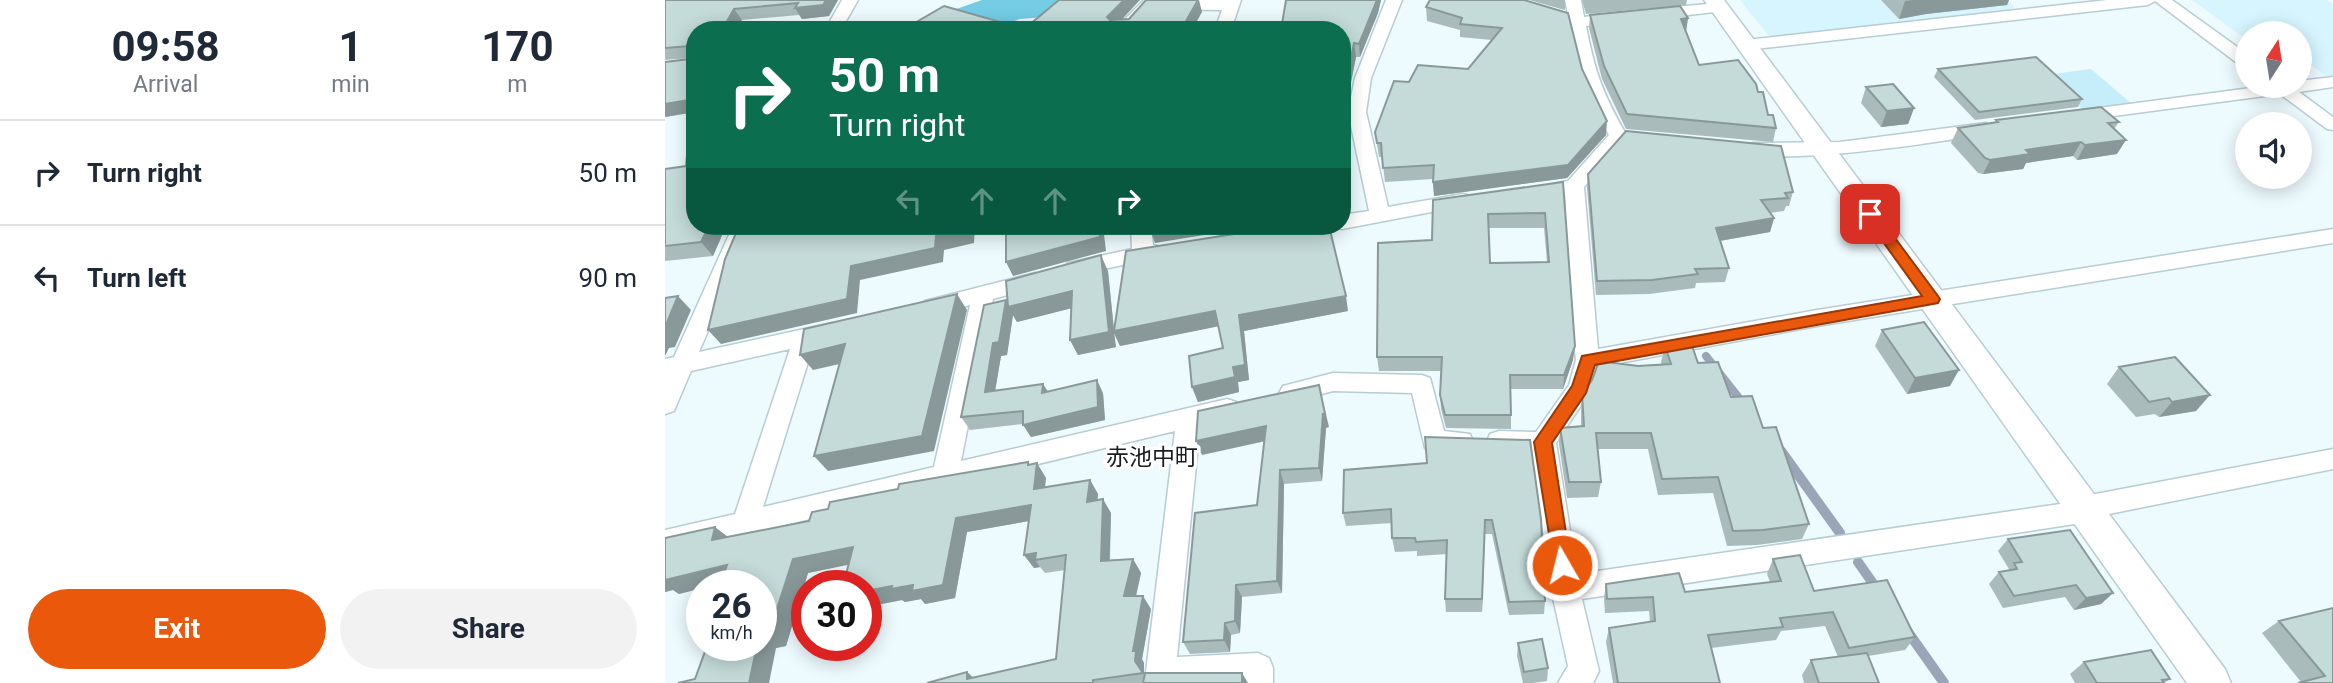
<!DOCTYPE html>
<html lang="en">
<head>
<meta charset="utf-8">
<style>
  body { margin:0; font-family:Roboto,"Noto Sans JP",sans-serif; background:#f2f2f3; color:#1f2937; height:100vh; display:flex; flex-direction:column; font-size:26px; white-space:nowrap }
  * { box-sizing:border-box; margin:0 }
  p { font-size:23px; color:#747a83 }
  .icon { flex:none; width:38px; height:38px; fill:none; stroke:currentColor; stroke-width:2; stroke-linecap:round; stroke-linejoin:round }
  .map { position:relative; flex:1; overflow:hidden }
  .side { display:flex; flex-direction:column; background:#fff; width:665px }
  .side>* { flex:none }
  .top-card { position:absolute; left:21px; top:21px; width:665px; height:214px; border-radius:28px; box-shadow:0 4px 18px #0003; background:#0b6e4f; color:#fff; overflow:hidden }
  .needle { width:46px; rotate:12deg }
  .fabs { position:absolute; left:1570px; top:21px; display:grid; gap:14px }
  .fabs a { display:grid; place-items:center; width:77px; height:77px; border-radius:50%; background:#fff; box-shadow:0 4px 18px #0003; font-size:35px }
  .speed { position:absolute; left:21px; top:570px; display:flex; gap:14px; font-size:35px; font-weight:700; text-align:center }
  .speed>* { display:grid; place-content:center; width:91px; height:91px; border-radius:50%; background:#fff; box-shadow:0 4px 18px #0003; line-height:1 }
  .speed small { font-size:18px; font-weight:400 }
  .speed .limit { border:10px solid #d22; background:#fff; color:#111 }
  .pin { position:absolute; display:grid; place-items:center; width:60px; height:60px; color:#fff; margin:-30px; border-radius:14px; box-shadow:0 4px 10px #0006 }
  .me { position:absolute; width:77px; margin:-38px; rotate:352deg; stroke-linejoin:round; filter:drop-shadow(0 0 5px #0008) }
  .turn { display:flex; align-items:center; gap:24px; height:147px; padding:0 28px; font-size:32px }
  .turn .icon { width:91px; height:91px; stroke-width:2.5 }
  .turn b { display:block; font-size:49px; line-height:60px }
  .lanes { display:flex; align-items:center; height:66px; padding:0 28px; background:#0003; justify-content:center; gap:35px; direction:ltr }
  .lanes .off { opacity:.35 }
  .eta { display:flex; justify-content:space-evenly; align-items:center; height:119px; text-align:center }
  .eta b { font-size:42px; font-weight:700; line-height:49px }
  .primary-button { display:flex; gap:14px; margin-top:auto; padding:14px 28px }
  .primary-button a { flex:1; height:80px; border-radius:42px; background:#ea580c; color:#fff; font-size:28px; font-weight:700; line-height:80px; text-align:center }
  .primary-button a+a { background:#f2f2f3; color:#1f2937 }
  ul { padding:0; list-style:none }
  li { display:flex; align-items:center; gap:21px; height:105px; padding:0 28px; border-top:2px solid #e0e1e3 }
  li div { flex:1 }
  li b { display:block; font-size:26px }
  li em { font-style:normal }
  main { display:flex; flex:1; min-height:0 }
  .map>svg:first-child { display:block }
  .built { fill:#d6f5ff }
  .green { fill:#c5eefa }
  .forest { fill:#74cce5 }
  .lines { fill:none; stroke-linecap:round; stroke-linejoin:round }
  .stream-far1 { stroke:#9aa5b7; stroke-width:8 }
  .stream { stroke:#9aa5b7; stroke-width:10 }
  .minor-casing { stroke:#b7ccd3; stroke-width:3 }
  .tertiary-casing { stroke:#b7ccd3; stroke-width:3 }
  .minor { fill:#fff; fill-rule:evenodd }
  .tertiary { fill:#fff; fill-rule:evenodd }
  .wall { fill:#a9bcbb; fill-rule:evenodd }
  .shaded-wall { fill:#899999 }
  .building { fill:#c4dbda; stroke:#899999; stroke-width:2; fill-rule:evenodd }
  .route { fill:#ea580c; stroke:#983908; stroke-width:2 }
  .labels { text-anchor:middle; stroke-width:7; stroke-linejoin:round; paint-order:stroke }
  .quarter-label { font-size:23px; fill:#151d1f; stroke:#fff }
</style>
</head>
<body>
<main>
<section class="side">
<div class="eta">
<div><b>09:58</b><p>Arrival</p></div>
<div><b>1</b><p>min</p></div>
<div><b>170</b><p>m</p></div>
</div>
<ul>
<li><svg class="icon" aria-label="right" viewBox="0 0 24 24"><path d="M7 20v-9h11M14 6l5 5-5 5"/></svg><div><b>Turn right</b></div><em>50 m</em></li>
<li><svg class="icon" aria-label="left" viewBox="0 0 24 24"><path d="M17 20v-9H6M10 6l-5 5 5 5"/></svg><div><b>Turn left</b></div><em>90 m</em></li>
</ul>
<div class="primary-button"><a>Exit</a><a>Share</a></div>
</section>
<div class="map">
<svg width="1668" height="683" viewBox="0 0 1668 683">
  <rect width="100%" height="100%" fill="#edfafe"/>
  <path class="built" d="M1075,0H1342L1349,6L1345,12L1113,38L1103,35Z
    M1527,0H1662L1668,4V77L1664,78L1635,57L1634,33H1582V36L1578,37Z"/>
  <path class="green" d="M1426,69L1468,105L1420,111L1380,75Z"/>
  <path class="forest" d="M317,0H407L380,17L355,19L341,24L248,29L249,24Z"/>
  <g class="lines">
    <path class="stream-far1" d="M1041,356L1078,403"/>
    <path class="stream" d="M1077,401L1079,404
      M1116,451L1175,533
      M1193,562L1214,592
      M1243,632L1279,683"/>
    <g class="minor-casing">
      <path id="minor" d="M177,0H193L176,30H160Z
        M479,0H576L566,30H550L557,10L485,9L466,30H449Z
        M721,0H737L706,78L701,112L723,207L798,194L805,196L808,200L805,204L798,206L677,229L669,226H677V215L704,211L683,112L690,78Z
        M831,0H855L903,14L900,0H916L919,17L953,13L961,18L953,23L921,26C930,73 938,94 962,136L919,187L933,349L1152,310L1668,229V243L1152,326L933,367L923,395L891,443L912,574L1409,502L1420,496L1668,449V469L1434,516L1423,522L917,599L934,671L928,683H893L903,666L886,589L867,452L834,451L825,448L822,441L825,434L834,431L871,432L904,385L911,360L906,314L900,193L888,192L885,188L888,184L903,181L944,135C920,93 913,72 905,24L834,3Z
        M1442,0H1507L1582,54V67L1576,66L1490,1L1483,5L1081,50L1073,45L1081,40Z
        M1054,3L1062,8L1059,11L987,19L979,14L987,9Z
        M1668,77V87L1634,92L1668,117V130L1662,129L1615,94L1411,121L1402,116L1411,111L1601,86H1634V81Z
        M1321,123L1330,128L1327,132C1295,140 1095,170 1079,149L1088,143L1175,142Z
        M68,226H88L34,352L167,323L175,325L178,331L175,337L149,343L98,507L269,467L305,305L268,315L260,313L257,307L260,301L268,299L370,273L378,275L381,280L378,285L328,299L296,461L562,399L571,402L574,409L571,416L535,425L512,657L593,653L604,658L608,668V683H487L481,672L510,431L0,554V530L70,514L125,349L26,371L9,411L0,414V359L9,357Z
        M466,226H486L488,245L496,247L499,252L496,257L410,275L403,273L399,268L403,263L467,249Z
        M579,226H664L661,231L654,233L589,243L582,241Z
        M668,373L757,375L765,378L779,431L805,434L808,441L805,448C791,453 774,453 760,448L747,393L668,391L626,402L618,400L614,393L618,386Z"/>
    </g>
    <g class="tertiary-casing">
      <path id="tertiary" d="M1039,0H1059L1560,669L1566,683H1522Z"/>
    </g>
    <use href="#minor" class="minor"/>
    <use href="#tertiary" class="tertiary"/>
  </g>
  <path class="wall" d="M0,0H173L164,16L137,19L134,15L77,20L30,30V112L0,117V62L24,59V58L0,60Z
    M621,0H716L713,13L695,57H691L681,109L684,128L681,159H677V30Z
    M859,0L917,69L941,135L902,178L769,196L768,179L720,182L717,157H714L710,132L744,82L803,69L827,40L795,37V30L762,21L761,7Z
    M864,0H900V10Z
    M917,0H1022L1021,5L921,14Z
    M1216,0H1344L1342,5L1261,14L1234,19Z
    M925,15L1023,18L1021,30L1034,65L1093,92L1103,115L1111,128L1108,142L961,129L937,79L924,28Z
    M248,24L353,27L355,30H251Z
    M1273,69L1417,99L1413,107L1310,120L1269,77Z
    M1201,87L1249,108L1243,124L1216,127L1196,103Z
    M1331,120L1454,122L1449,129L1452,154L1412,160L1408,156L1361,163L1358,169L1318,174L1313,173L1286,143L1293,128L1330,123Z
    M0,169L30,226H61L48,256L0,261Z
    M923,174L1128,192L1124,206H1121L1119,211L1105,213L1109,218L1105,232L1055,241L1064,268L1060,282L1031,283L1030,288L984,294L931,295L922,188Z
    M898,182L908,360L898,389H846V429L781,428L776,409L775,395L776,371H714L712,357L767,240ZM824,228H879L882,262L825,263Z
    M443,271L449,329L683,311L579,331L584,380L573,382L574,392L533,402L527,387L558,348L553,326L455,346L449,333L451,347L413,355L405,340L407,308L352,322L348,315L342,355L336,356L330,390L438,393L440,420L366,437L358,424L305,430L296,417L343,303Z
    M1217,330L1285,386L1242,394L1210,346Z
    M1000,346L1033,363L1066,397L1098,428L1144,524L1137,539L1092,545L1062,546L1048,493L993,495L983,449H933L936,482L933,497L902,498L894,444L895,428L916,426V411L917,394L973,366L997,365L996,362Z
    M1454,367L1531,411L1494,417L1490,414L1471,417L1442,384Z
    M664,427L661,428L657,481L619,484L617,593L577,597L575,633L566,635L565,652L525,654L518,642L592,505L599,441L537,455Z
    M865,440L880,601L879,614L844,615L827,534H820L817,612H781L780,599L782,554L752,556V551L730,552L727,538V523L681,526L678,513L762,463Z
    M365,465L381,478L380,487L425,480L433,494L432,500L446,513L445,560L468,559L476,573L471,596L486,609L477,659L479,663V674L583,683H262L302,672L309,678L391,659L400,570L380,573L375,567L369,568L359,555L364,521L302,532L290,598L260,604L256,599L240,602L237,600L201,607V586L183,564L143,573L121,646L111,648L30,679L65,584L62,582L37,586V588L14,594L8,590L0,592V538L63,537L144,521L163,509Z
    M1343,539L1448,593L1436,604L1409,610L1400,597L1338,608L1324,584L1334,572L1343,571L1344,569L1333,551Z
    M1108,559L1149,591L1250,637L1240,650L1203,656L1214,683H1139L1137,675L1146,660L1173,657L1160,626L1116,631L1111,640L1046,648L1055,683H948L941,642L944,628L985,622L984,611L940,613L939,598L941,584L1020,592L1105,582L1102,574Z
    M1614,621L1668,683H1632L1636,682L1597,633Z
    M853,643L883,668L882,681L868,683H858L852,656Z
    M1419,662L1505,679L1499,683H1410L1405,674Z"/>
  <path class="shaded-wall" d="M161,0H173L164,16L137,19L130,8Z
    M459,0H475L447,30L442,17Z
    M534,0L537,12L527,30H516Z
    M712,0H716L713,13L695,57L694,44Z
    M1248,0H1344L1342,5L1261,14L1234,19L1240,1Z
    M69,9L77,20L71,30H57Z
    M1023,18L1021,32L1016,19Z
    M689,43L691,57L680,111L678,98Z
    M30,99V112L0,117V104Z
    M1249,108L1243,124L1216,127L1222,111Z
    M682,114L684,128L681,159L679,145Z
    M942,121L941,135L902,178L769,196L768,182Z
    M1461,140L1452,154L1412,160L1420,145Z
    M1416,142L1408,156L1361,163L1358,169L1318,174L1325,160L1361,150Z
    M1109,218L1105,232L1048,242L1051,228Z
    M44,226H61L48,256L36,242Z
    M301,226H310L309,243L279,250L278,262L195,280L192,313L56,344L43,330L186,266Z
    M434,226H438L441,251L348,276L341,262Z
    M504,226H578L576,229L490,243L485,229Z
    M436,255L443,271L449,331L550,311L555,326L455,346L449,333L451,347L413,355L405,340Z
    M407,291L415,306L352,322L348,315L342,355L336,356L328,404L320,392L328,343L341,300L345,307Z
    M292,294L302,310L269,451L163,471L149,456Z
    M13,296L26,310L10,347L4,348L0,356V327Z
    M681,296L683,311L579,331L584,380L573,382L574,392L533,402L527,387L568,367L574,315Z
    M180,344L192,360L148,370L135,355Z
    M910,346L908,360L898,389L899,375Z
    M1294,370L1285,386L1242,394L1250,378Z
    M432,380L438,393L440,420L366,437L358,425Z
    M378,384L386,396L377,393Z
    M654,385L664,427L661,428L657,481L654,468L658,414Z
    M1545,395L1531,411L1494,417L1507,402Z
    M601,426L605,440L537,455L531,441Z
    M363,462L371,473L372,463L381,478L378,503L369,489L363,465Z
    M615,470L619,484L617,593L612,581Z
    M425,480L433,494L431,516L422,502Z
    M438,499L446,513L444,574L436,561Z
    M366,505L375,519L302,532L290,598L260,604L256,599L240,602L237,600L201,607V591L227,586L248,585L291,518Z
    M820,520V534L817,612V599Z
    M50,527L67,540H47Z
    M188,547L202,561L143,573L121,646L111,648L104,683H84L92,646H96V635L128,559Z
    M371,553L370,560L375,567L369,568L359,555Z
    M468,559L476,573L468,609L459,596Z
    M62,565L68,586L62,582L45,586H37V588L14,594L8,590L0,592V577Z
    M571,585L577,597L575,633L570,621Z
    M1448,593L1436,604L1409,610L1421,598Z
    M478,596L486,609L477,659L479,663V673L485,683L470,661L468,651Z
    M560,623L566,635L565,652L559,640Z
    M302,672L314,683L302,679Z
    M577,673L583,683H577Z"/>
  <path class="building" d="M0,0H161L158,5L130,8L133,3L69,9L57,30H30V99L0,104V62L24,59V46L0,48Z
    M394,0H459L442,17L445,20L464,19L481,0H533L516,30H358Z
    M621,0H712L694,44L689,43L678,98L682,114L679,145H677V30H616Z
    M765,0H859L903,13L917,69L942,121L903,165L768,182L769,165L718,168L716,143H712L710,132L729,81L744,82L753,65L803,69L837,28L795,24L797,18L761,7Z
    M279,6L353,27L352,30H263L248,24Z
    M1015,6L1023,18L1016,19L1034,65L1073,60L1091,84L1093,92H1098L1103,115H1108L1111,128L962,114L939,66L925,15Z
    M1371,57L1417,99L1314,112L1273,69Z
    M1228,84L1249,108L1222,111L1201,87Z
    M1436,107L1454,122L1443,123L1461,140L1420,145L1416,142L1361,150L1365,154L1325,160L1320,158L1293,128L1333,122L1331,120Z
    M961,131L1116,146L1128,192L1120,193L1123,198L1096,200L1109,218L1051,228L1064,268L1030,269L1033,274L987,280L932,281L923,174Z
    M28,147H30V226H44L36,242L0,246V169L21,166L22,155Z
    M898,182L910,346L899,375H845L846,415H780L775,395L777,357H712L713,243L767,240L768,200ZM880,213L884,262L825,263L823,214Z
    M74,226H301V230L271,236L270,248L186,266L182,299L43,330L60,259Z
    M341,226H434L435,237L341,262Z
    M485,226H504L485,229Z
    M619,226H664L681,296L574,315L580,365L568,367L570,377L527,387L524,356L558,348L550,311L449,331L461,251Z
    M436,255L444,332L405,340L407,291L343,307L341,281Z
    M292,294L257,436L149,456L180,344L135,355L139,329Z
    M13,296L0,327V298Z
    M341,300L334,342L328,343L320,392L378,384L377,393L432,380L433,407L358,425V411L296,417L319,305Z
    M1259,322L1294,370L1250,378L1217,330Z
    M1026,343L1033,363L1053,362L1066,397L1087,396L1098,428L1111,427L1144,524L1098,530L1068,531L1053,477L997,479L986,433H931L936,482H904L895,428L919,426L917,394L927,380L934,361L973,366L1006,364L1000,346Z
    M1510,357L1545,395L1507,402L1504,398L1484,402L1454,367Z
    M654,385L660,414H658L654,468L615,470L612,581L571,585L570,621L560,623L559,640L518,642L530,513L592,505L601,426L531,441L533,411Z
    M760,437L865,440L876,519L880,601L844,602L827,520H820L817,599H780L782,540L751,542L750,538H727L726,509L678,513L679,470L762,463Z
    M363,462V465L372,463L369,489L425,480L422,502L438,499L436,561L468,559L459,596H478L468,651H471L470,661L478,673L428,680V683H262L302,672V679L391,659L401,555L370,560L371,553L359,555L366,505L291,518L278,585L247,591L248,585L226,589L227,586L201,591V586H178L188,547L128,559L104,634L96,635V586H64L66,580L61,581L64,573L59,574L62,565L0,580V538L50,527L47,540L144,521L147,512L163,509L165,502L233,489L234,484Z
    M1405,530L1448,593L1421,598L1411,585L1349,596L1334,572L1352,569L1349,563L1357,562L1343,539Z
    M1135,555L1149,591L1222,580L1250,637L1184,648L1168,612L1115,618L1118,627L1043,635L1055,683H953L944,628L990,621L988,597L942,599L941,584L1014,573L1020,592L1116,581L1108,559Z
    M1668,608V683H1633L1660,676L1614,621Z
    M877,639L883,668L859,672L853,643Z
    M42,646H92L84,683H13L30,679Z
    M1486,650L1505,679L1497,680L1499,683H1432L1419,662Z
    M1202,653L1214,683H1154L1146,660Z
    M480,673H577V683H478Z"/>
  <path class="route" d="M1205,209L1210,211L1273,296L1275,299L1273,303L930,365L921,393L887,443L906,565L903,571L897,574L890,571L869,442L907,386L917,356L1257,296L1198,214Z"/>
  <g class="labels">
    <g class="quarter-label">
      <text x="487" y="465">赤池中町</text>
    </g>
  </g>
</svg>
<div class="fabs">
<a><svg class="needle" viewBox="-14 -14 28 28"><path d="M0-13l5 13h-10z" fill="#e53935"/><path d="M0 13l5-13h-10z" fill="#747a83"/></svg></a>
<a><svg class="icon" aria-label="sound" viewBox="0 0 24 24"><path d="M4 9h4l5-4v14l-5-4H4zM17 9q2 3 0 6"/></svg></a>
</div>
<div class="speed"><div>26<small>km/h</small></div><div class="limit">30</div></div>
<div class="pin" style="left:1205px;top:214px;background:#d93025"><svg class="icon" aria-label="arrive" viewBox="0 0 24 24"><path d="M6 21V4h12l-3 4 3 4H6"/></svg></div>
<svg class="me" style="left:897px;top:565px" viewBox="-20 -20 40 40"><circle r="17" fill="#ea580c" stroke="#fff" stroke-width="3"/><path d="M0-11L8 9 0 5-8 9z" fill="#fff"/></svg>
<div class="top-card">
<div class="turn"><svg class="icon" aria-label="right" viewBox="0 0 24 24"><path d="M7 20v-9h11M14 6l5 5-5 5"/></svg><div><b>50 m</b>Turn right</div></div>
<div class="lanes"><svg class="icon off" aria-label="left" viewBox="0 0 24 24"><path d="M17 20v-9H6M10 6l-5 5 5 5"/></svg><svg class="icon off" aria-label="ahead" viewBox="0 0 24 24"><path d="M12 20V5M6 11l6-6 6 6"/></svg><svg class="icon off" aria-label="ahead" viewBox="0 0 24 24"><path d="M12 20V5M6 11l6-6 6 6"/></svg><svg class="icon" aria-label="right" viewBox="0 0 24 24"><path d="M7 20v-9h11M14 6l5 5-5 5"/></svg></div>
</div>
</div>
</main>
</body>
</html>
